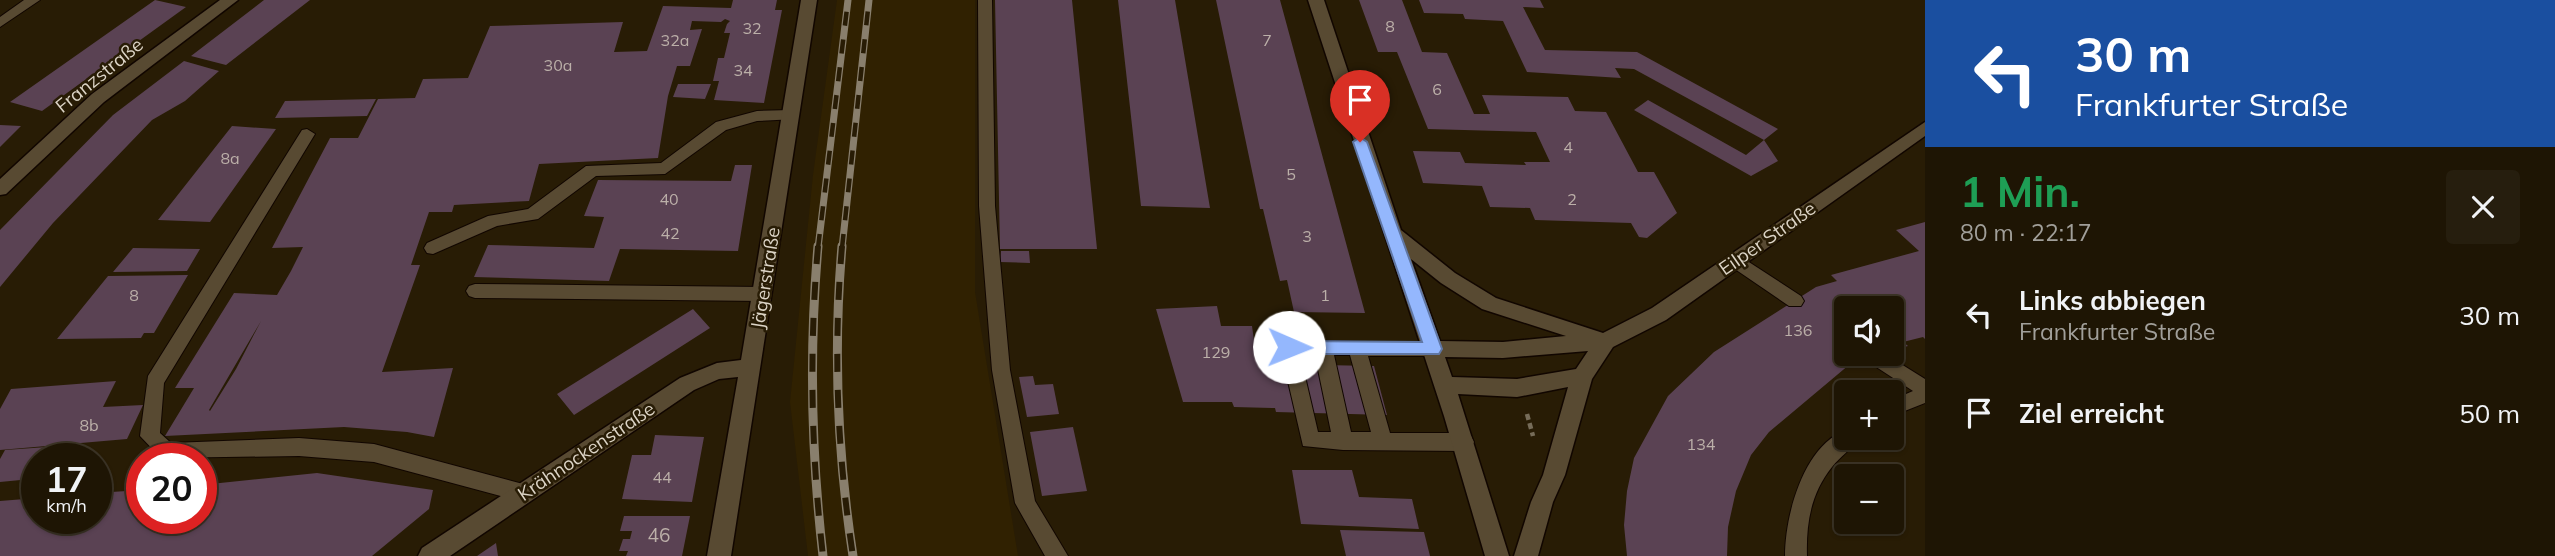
<!DOCTYPE html>
<html lang="de">
<head>
<meta charset="utf-8">
<style>
  body { margin:0; font-family:Mulish,sans-serif; background:#261e0e; color:#f1f3f6; height:100vh; display:flex; flex-direction:column; font-size:26px; white-space:nowrap }
  * { box-sizing:border-box; margin:0 }
  p { font-size:23px; color:#a19f9a }
  .icon { flex:none; width:38px; height:38px; fill:none; stroke:currentColor; stroke-width:2; stroke-linecap:round; stroke-linejoin:round }
  .map { position:relative; flex:1; overflow:hidden }
  .drawer { display:flex; flex-direction:column; background:#1e1504; width:630px }
  .drawer>* { flex:none }
  .top-card { background:#1a4fa0; color:#fff; overflow:hidden }
  .controls { position:absolute; left:1834px; top:296px; display:grid; gap:14px }
  .controls a { display:grid; place-items:center; width:70px; height:70px; border-radius:7px; background:#1e1504; box-shadow:0 2px 5px #0004,0 0 0 2px #3c3426; font-size:35px }
  .speed { position:absolute; left:21px; top:443px; display:flex; gap:14px; font-size:35px; font-weight:700; text-align:center }
  .speed>* { display:grid; place-content:center; width:91px; height:91px; border-radius:50%; background:#1e1504; box-shadow:0 2px 5px #0004,0 0 0 2px #3c3426; line-height:1 }
  .speed small { font-size:18px; font-weight:400 }
  .speed .limit { border:10px solid #d22; background:#fff; color:#111 }
  .pin { position:absolute; display:grid; place-items:center; width:60px; height:60px; color:#fff; margin:-72px -30px; border-radius:50% 50% 50% 0; rotate:-45deg; box-shadow:0 0 7px #0007 }
  .pin .icon { rotate:45deg }
  .me { position:absolute; width:77px; margin:-38px; rotate:91deg; stroke-linejoin:round; filter:drop-shadow(0 0 5px #0008) }
  .turn { display:flex; align-items:center; gap:24px; height:147px; padding:0 35px; font-size:32px }
  .turn .icon { width:91px; height:91px; stroke-width:2.5 }
  .turn b { display:block; font-size:49px; line-height:60px }
  .round { display:grid; place-items:center; flex:none; width:74px; height:74px; border-radius:7px; background:#261e0e }
  .head { display:flex; align-items:center; justify-content:space-between; height:119px; padding:0 35px }
  h1 { font-size:42px; font-weight:700; line-height:52px; color:#1e9e55 }
  ul { padding:0; list-style:none }
  li { display:flex; align-items:center; gap:21px; height:98px; padding:0 35px }
  li div { flex:1 }
  li b { display:block; font-size:26px }
  li em { font-style:normal }
  main { display:flex; flex:1; min-height:0 }
  .map>svg:first-child { display:block }
  .built { fill:#302101 }
  .building { fill:#5a4253; fill-rule:evenodd }
  .lines { fill:none; stroke-linecap:round; stroke-linejoin:round }
  .service-casing { stroke:#110600; stroke-width:2 }
  .minor-casing { stroke:#110600; stroke-width:3 }
  .tertiary-casing { stroke:#110600; stroke-width:3 }
  .path { stroke:#766c59; stroke-width:4.5; stroke-dasharray:6 3.5; stroke-linecap:butt }
  .service { fill:#584a32; fill-rule:evenodd }
  .minor { fill:#584a32; fill-rule:evenodd }
  .tertiary { fill:#584a32; fill-rule:evenodd }
  .rail-far1-casing { stroke:#897f6d; stroke-width:7 }
  .rail-casing { stroke:#897f6d; stroke-width:9 }
  .rail-far1 { stroke:#281c05; stroke-width:4.5; stroke-dasharray:14; stroke-linecap:butt }
  .rail { stroke:#281c05; stroke-width:6; stroke-dasharray:18; stroke-linecap:butt }
  .route { fill:#94b7fd; stroke:#6077a4; stroke-width:2 }
  .labels { text-anchor:middle; stroke-width:5; stroke-linejoin:round; paint-order:stroke }
  .number-label { font-size:16px; fill:#bcb0a9 }
  .street-label { font-size:19px; fill:#dcd4c6; stroke:#281c05 }
  .near-number-label { font-size:19px; fill:#bcb0a9 }
</style>
</head>
<body>
<main>
<div class="map">
<svg width="1925" height="556" viewBox="0 0 1925 556">
  <rect width="100%" height="100%" fill="#281c05"/>
  <path class="built" d="M837,0H975V292L1018,556H808L790,402L813,175Z"/>
  <path class="building" d="M155,0L186,7L42,111L10,102Z
    M264,0H310L226,65L191,56Z
    M733,0H777L775,10H782L764,103L714,100L719,81H713L718,58H724L730,33H724L727,24L730,21L725,19L721,22L692,21L690,30L702,29L690,66H677L668,96L658,158L539,164L529,201L454,205L452,212H429L411,265H420L382,372L453,368L434,437L407,432L344,427L165,436L194,388H175L234,293L277,295L291,271L303,247L272,248L330,138H358L378,99L415,98L423,79L468,78L490,26L623,22L614,52L647,51L663,6L731,8ZM261,321L236,369L210,411L209,410Z
    M995,0H1072L1097,249H1000Z
    M1118,0H1175L1210,208L1141,206Z
    M1216,0H1280L1365,313L1294,312L1287,280L1280,281L1263,209H1260Z
    M1359,0H1402L1422,52L1447,53L1474,114H1490L1482,95L1568,97L1575,111L1606,112L1638,172H1654L1677,213L1647,238L1639,237L1631,223L1535,220L1530,208L1490,207L1482,186L1423,183L1413,151L1460,152L1465,163L1526,165L1524,162H1550L1536,132L1428,129L1397,52H1378Z
    M1419,0H1540L1544,8L1523,7L1545,50L1637,52L1778,129L1764,140L1634,69L1615,68L1621,78L1527,72L1503,21L1465,19L1463,14L1424,13Z
    M184,61L219,71L185,101L152,120L53,223L0,287V230L113,115Z
    M678,84H711L705,99L673,97Z
    M376,99L367,116L275,118L285,101Z
    M1648,100L1746,155L1764,140L1778,161L1751,176L1634,110Z
    M0,125L21,126L0,147Z
    M232,126L276,129L210,222L158,220Z
    M735,165H752L738,251L620,249L609,281L474,277L488,245L594,248L604,217L584,216L598,180L731,181Z
    M1925,222V339L1923,337L1903,342L1908,346L1904,347L1898,340L1892,342V308H1846V354H1862L1769,432L1751,455L1736,491L1728,527L1727,556H1627L1624,525L1627,491L1634,458L1668,396L1714,352L1816,287L1837,281L1831,275L1919,251L1896,230Z
    M133,248L200,249L187,271L113,272Z
    M1001,251H1029L1030,263L1000,262Z
    M188,275L154,333H144L141,338L57,339L108,276Z
    M1217,306L1221,326H1252L1254,340H1261L1266,364L1374,366L1387,415L1276,412L1275,408L1234,407L1232,402H1183L1156,309Z
    M693,309L710,328L574,415L557,394Z
    M1033,376L1035,385L1053,384L1059,414L1027,417L1019,377Z
    M116,381L103,407L143,405L127,439L0,450V409L11,389Z
    M1073,427L1087,491L1042,496L1030,432Z
    M655,435L704,437L692,502L622,499L632,455H651Z
    M47,447L41,458H37V467L31,479L0,482V459L5,450Z
    M1292,470H1352L1359,497L1412,499L1419,529L1301,524Z
    M317,473L433,490L429,509L372,556H0V501L37,498V518H96V493L142,490V518H201V485Z
    M624,516H690L682,556H626L628,551H619L623,539H630L632,531H620Z
    M1340,530L1424,532L1430,556H1346Z
    M496,543L498,556H477Z"/>
  <g class="lines">
    <g class="service-casing">
      <path id="service" d="M24,0H40L0,27V17Z
        M978,0H992L995,206L1010,370L1035,501L1068,556H1045L1015,503L992,370L979,206Z
        M791,110L799,115L796,119L757,121L726,130L665,174L596,176L538,219L497,226L433,254L427,253L424,248L427,243L488,216L528,209L586,166L661,163L716,122L757,111Z
        M307,129L315,134L164,383L160,433L171,443L299,438L374,444L523,484L530,487L533,493L530,499L523,502L374,462L299,456L161,458L140,436L148,376L302,130Z
        M1735,253L1801,296L1804,301L1801,306H1789L1729,265L1726,260L1729,255Z
        M475,284L762,287L768,289L771,294L768,299L762,301L475,298L469,296L466,291L469,286Z
        M1289,340L1440,344L1442,349L1440,354L1433,356H1368L1390,433H1464L1471,436L1474,442L1471,448L1464,451L1343,450L1303,446L1280,347L1282,342ZM1300,355H1315L1331,432H1318ZM1334,355H1350L1371,432H1351Z
        M1862,354H1885L1925,379V403L1892,416V400L1913,391L1864,359Z
        M1846,430V438H1858C1852,449 1840,457 1832,467C1811,493 1806,523 1807,556H1785C1785,516 1803,446 1846,430Z"/>
    </g>
    <g class="minor-casing">
      <path id="minor" d="M220,0H238L104,102L6,194L0,195V179L92,94Z
        M801,0H817L731,556H707L738,377L719,379L694,390L450,556H418L422,548L680,378L717,363L741,360Z"/>
    </g>
    <g class="tertiary-casing">
      <path id="tertiary" d="M1308,0H1324L1401,230L1455,273L1496,298L1603,333L1652,308L1925,122V136L1666,320L1613,347L1592,379L1565,475L1553,502L1538,556H1514L1531,502L1543,475L1568,387L1517,397L1458,394L1509,556H1485L1444,416ZM1411,259L1441,283L1482,309L1566,336L1503,342L1440,341ZM1588,351L1576,369L1517,379L1452,377L1445,357L1503,358Z"/>
    </g>
    <path class="path" d="M1527,414L1533,436"/>
    <use href="#service" class="service"/>
    <use href="#minor" class="minor"/>
    <use href="#tertiary" class="tertiary"/>
    <g class="rail-far1-casing">
      <path id="rail-far1" d="M818,248L848,0
        M842,248L869,0"/>
    </g>
    <g class="rail-casing">
      <path id="rail" d="M818,246C809,350 811,452 823,556
        M842,246C833,351 837,452 853,556"/>
    </g>
    <use href="#rail-far1" class="rail-far1"/>
    <use href="#rail" class="rail"/>
  </g>
  <path class="route" d="M1360,137L1367,142L1442,349L1439,354H1289L1283,352L1280,347L1283,343L1289,341L1422,342L1353,142Z"/>
  <g class="labels">
    <g class="number-label">
      <text x="1390" y="32">8</text>
      <text x="752" y="34">32</text>
      <text x="675" y="46">32a</text>
      <text x="1267" y="46">7</text>
      <text x="558" y="71">30a</text>
      <text x="743" y="76">34</text>
      <text x="1437" y="95">6</text>
      <text x="1568" y="153">4</text>
      <text x="230" y="164">8a</text>
      <text x="1291" y="180">5</text>
      <text x="669" y="205">40</text>
      <text x="1572" y="205">2</text>
      <text x="670" y="239">42</text>
      <text x="1307" y="242">3</text>
      <text x="134" y="301">8</text>
      <text x="1325" y="301">1</text>
      <text x="1798" y="336">136</text>
      <text x="1216" y="358">129</text>
      <text x="89" y="431">8b</text>
      <text x="1701" y="450">134</text>
      <text x="662" y="483">44</text>
    </g>
    <g class="street-label">
      <text transform="translate(99 75) rotate(-39)" y="7">Franzstraße</text>
      <text transform="translate(1767 238) rotate(-35)" y="7">Eilper Straße</text>
      <text transform="translate(765 278) rotate(-81)" y="7">Jägerstraße</text>
      <text transform="translate(586 451) rotate(-34)" y="7">Krähnockenstraße</text>
    </g>
    <g class="near-number-label">
      <text x="659" y="542">46</text>
    </g>
  </g>
</svg>
<div class="controls">
<a><svg class="icon" aria-label="sound" viewBox="0 0 24 24"><path d="M4 9h4l5-4v14l-5-4H4zM17 9q2 3 0 6"/></svg></a>
<a>+</a>
<a>−</a>
</div>
<div class="speed"><div>17<small>km/h</small></div><div class="limit">20</div></div>
<div class="pin" style="left:1360px;top:142px;background:#d93025"><svg class="icon" aria-label="arrive" viewBox="0 0 24 24"><path d="M6 21V4h12l-3 4 3 4H6"/></svg></div>
<svg class="me" style="left:1289px;top:347px" viewBox="-20 -20 40 40"><circle r="19" fill="#fff"/><path d="M0-13L10 11 0 6-10 11z" fill="#94b7fd"/></svg>
</div>
<section class="drawer">
<div class="top-card">
<div class="turn"><svg class="icon" aria-label="left" viewBox="0 0 24 24"><path d="M17 20v-9H6M10 6l-5 5 5 5"/></svg><div><b>30 m</b>Frankfurter Straße</div></div>
</div>
<div class="head"><div><h1>1 Min.</h1><p>80 m · 22:17</p></div><a class="round"><svg class="icon" aria-label="close" viewBox="0 0 24 24"><path d="M6 6l12 12M18 6L6 18"/></svg></a></div>
<ul>
<li><svg class="icon" aria-label="left" viewBox="0 0 24 24"><path d="M17 20v-9H6M10 6l-5 5 5 5"/></svg><div><b>Links abbiegen</b><p>Frankfurter Straße</p></div><em>30 m</em></li>
<li><svg class="icon" aria-label="arrive" viewBox="0 0 24 24"><path d="M6 21V4h12l-3 4 3 4H6"/></svg><div><b>Ziel erreicht</b></div><em>50 m</em></li>
</ul>
</section>
</main>
</body>
</html>
